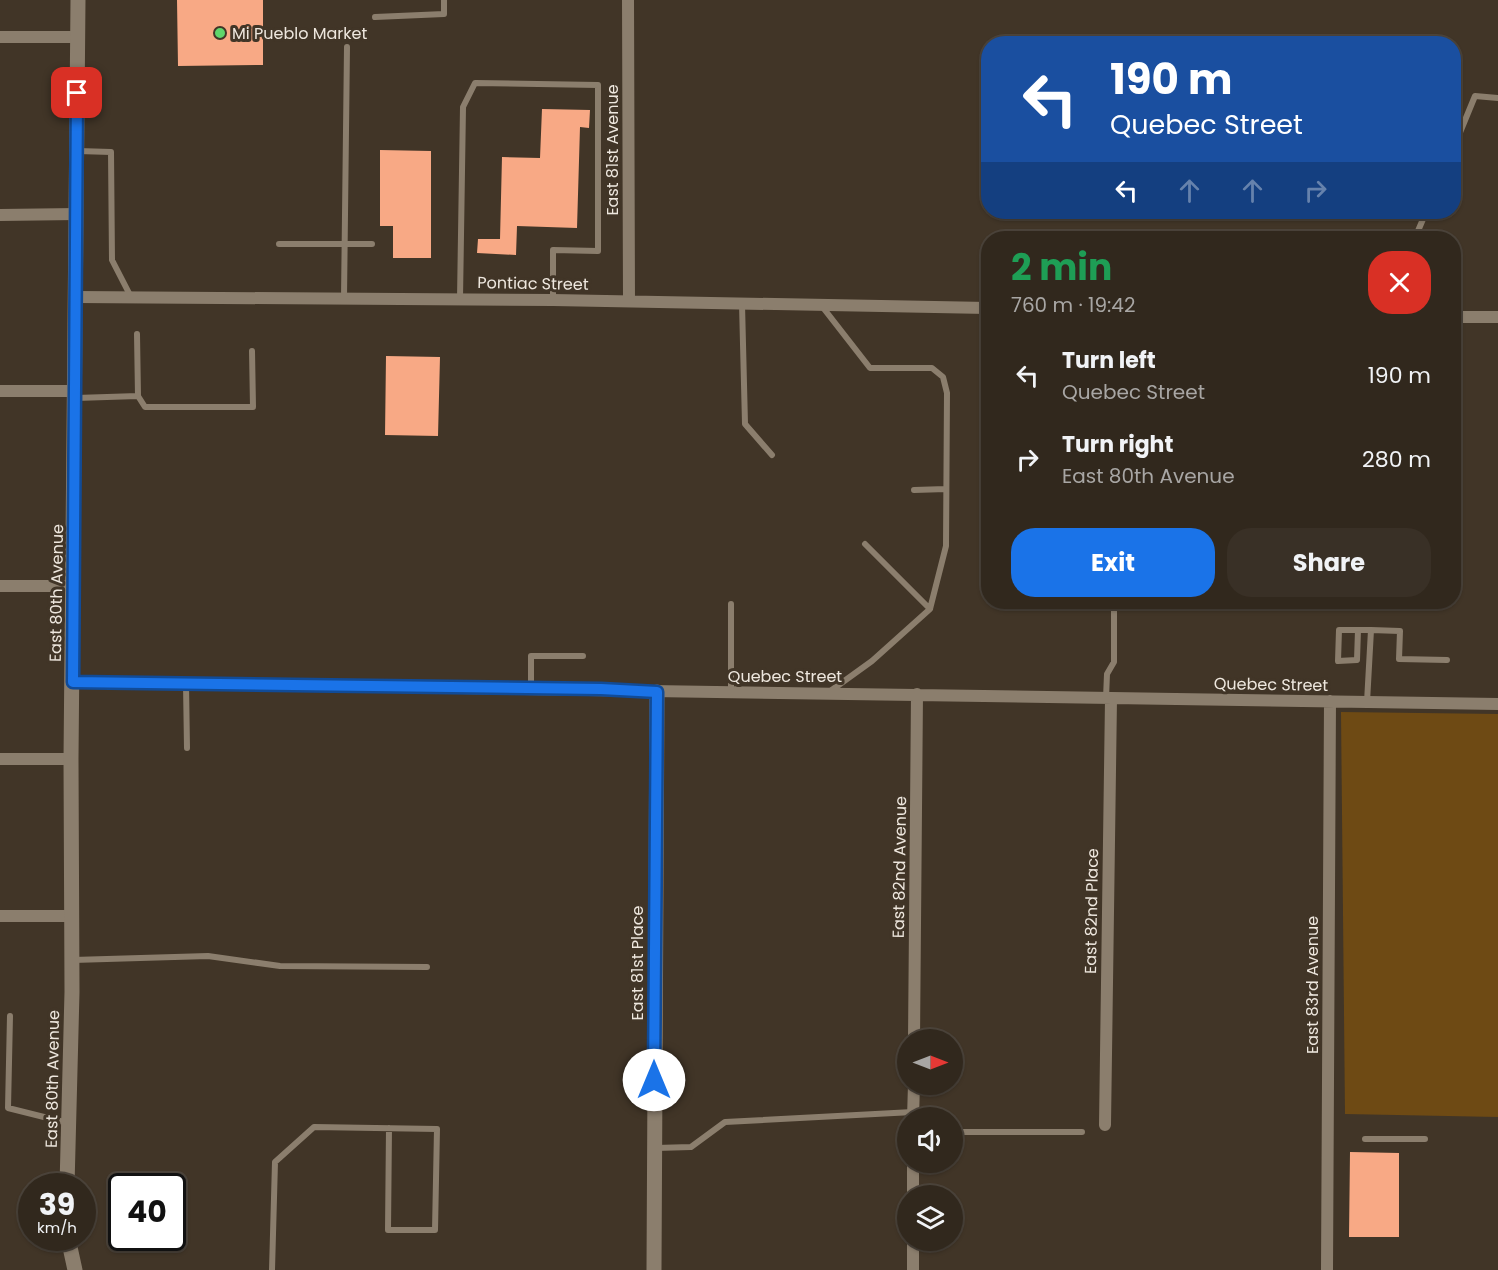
<!DOCTYPE html>
<html lang="en">
<head>
<meta charset="utf-8">
<style>
  body { margin:0; font-family:Poppins,sans-serif; background:#393026; color:#f1f3f6; height:100vh; display:flex; flex-direction:column; font-size:22px; white-space:nowrap }
  * { box-sizing:border-box; margin:0 }
  p { font-size:20px; color:#a8a6a4 }
  .icon { flex:none; width:33px; height:33px; fill:none; stroke:currentColor; stroke-width:2; stroke-linecap:round; stroke-linejoin:round }
  .map { position:relative; flex:1; overflow:hidden }
  .details { position:absolute; left:981px; top:231px; width:480px; height:378px; display:flex; flex-direction:column; background:#31281d; border-radius:24px; box-shadow:0 2px 4px #0004,0 0 0 2px #4c443b }
  .details>* { flex:none }
  .guide { position:absolute; left:981px; top:36px; width:480px; height:183px; border-radius:24px; box-shadow:0 2px 4px #0004,0 0 0 2px #4c443b; background:#1a4fa0; color:#fff; overflow:hidden }
  .needle { width:39px; rotate:90deg }
  .controls { position:absolute; left:897px; top:1029px; display:grid; gap:12px }
  .controls a { display:grid; place-items:center; width:66px; height:66px; border-radius:50%; background:#31281d; box-shadow:0 2px 4px #0004,0 0 0 2px #4c443b; font-size:30px }
  .speed { position:absolute; left:18px; top:1173px; display:flex; gap:12px; font-size:30px; font-weight:700; text-align:center }
  .speed>* { display:grid; place-content:center; width:78px; height:78px; border-radius:50%; background:#31281d; box-shadow:0 2px 4px #0004,0 0 0 2px #4c443b; line-height:1 }
  .speed small { font-size:15px; font-weight:400 }
  .speed .limit { border:3px solid #111; border-radius:9px; background:#fff; color:#111 }
  .pin { position:absolute; display:grid; place-items:center; width:51px; height:51px; color:#fff; margin:-26px; border-radius:12px; box-shadow:0 3px 9px #0006 }
  .me { position:absolute; width:66px; margin:-33px; rotate:0deg; stroke-linejoin:round; filter:drop-shadow(0 0 4px #0008) }
  .turn { display:flex; align-items:center; gap:21px; height:126px; padding:0 30px; font-size:27px }
  .turn .icon { width:78px; height:78px; stroke-width:2.5 }
  .turn b { display:block; font-size:42px; line-height:51px }
  .lanes { display:flex; align-items:center; height:57px; padding:0 30px; background:#0003; justify-content:center; gap:30px; direction:ltr }
  .lanes .off { opacity:.35 }
  .round { display:grid; place-items:center; flex:none; width:63px; height:63px; border-radius:24px; background:#393026 }
  .summary { display:flex; align-items:center; justify-content:space-between; height:102px; padding:0 30px }
  h1 { font-size:36px; font-weight:700; line-height:45px; color:#1e9e55 }
  .button { display:flex; gap:12px; margin-top:auto; padding:12px 30px }
  .button a { flex:1; height:69px; border-radius:24px; background:#1a73e8; color:#fff; font-size:24px; font-weight:700; line-height:69px; text-align:center }
  .button a+a { background:#393026; color:#f1f3f6 }
  ul { padding:0; list-style:none }
  li { display:flex; align-items:center; gap:18px; height:84px; padding:0 30px }
  li div { flex:1 }
  li b { display:block; font-size:22px }
  li em { font-style:normal }
  .map>svg:first-child { display:block }
  .green { fill:#6e4a14 }
  .building { fill:#f8a985 }
  .lines { fill:none; stroke-linecap:round; stroke-linejoin:round }
  .service { stroke:#8b7e6d; stroke-width:6 }
  .minor { stroke:#8b7e6d; stroke-width:12 }
  .tertiary { stroke:#8b7e6d; stroke-width:15 }
  .route-casing { stroke:#114b97; stroke-width:15 }
  .route { stroke:#1a73e8; stroke-width:10 }
  .poi-dot { fill:#5fd56b; stroke:#413527; stroke-width:2 }
  .labels { text-anchor:middle; stroke-width:6; stroke-linejoin:round; paint-order:stroke }
  .poi-label { font-size:16px; fill:#eee7de; stroke:#413527; text-anchor:start }
  .street-label { font-size:16px; fill:#eee7de; stroke:#413527 }
</style>
</head>
<body>
<div class="map">
<svg width="1498" height="1270" viewBox="0 0 1498 1270">
  <rect width="100%" height="100%" fill="#413527"/>
  <path class="green" d="M1341,712L1498,714V1117L1345,1114Z"/>
  <path class="building" d="M177,0H263V65L178,66Z
    M542,109L590,110L589,128L580,127L577,228L517,226L516,255L477,253L478,239H500L502,157L540,158Z
    M380,150L431,151V258H393V226H380Z
    M386,356L440,357L438,436L385,435Z
    M1350,1152L1399,1153V1237H1349Z"/>
  <g class="lines">
    <path class="service" d="M375,17L444,14V0
      M1454,147L1475,96L1498,98
      M78,151L111,152L112,260L131,297
      M1415,238L1426,212
      M279,244H372
      M344,298L347,47
      M460,299L463,107L475,83L598,85V251L553,250V300
      M742,304L745,424L772,455
      M821,305L870,368H932L943,377L947,393L946,546L930,609L872,661L829,692
      M138,396L145,407H253L252,351
      M76,398L138,396L137,334
      M914,490L946,489
      M865,544L930,609
      M1358,630L1357,660L1338,661L1339,630H1371
      M186,684L187,748
      M531,688V656H583
      M731,692V604
      M1106,698L1107,674L1114,662V611
      M1367,702L1371,630L1400,631L1399,659L1447,660
      M73,960L208,956L280,966L427,967
      M10,1016L8,1108L68,1123
      M952,1132H1082
      M1365,1139H1425
      M656,1148L691,1147L725,1122L913,1112
      M272,1270L275,1162L314,1127L437,1129L435,1230H388L389,1128"/>
    <path class="minor" d="M628,0L629,301
      M0,37H78
      M0,215L77,214
      M76,297L553,300L988,308
      M1454,317H1498
      M0,391H75
      M0,586H74
      M73,682L1498,704
      M0,759H71
      M0,916H72
      M914,1040L917,694
      M913,1118L914,1084
      M1105,1125L1111,699
      M913,1196V1162
      M913,1270V1240
      M1327,1270L1330,701"/>
    <path class="tertiary" d="M67,1186L72,992L71,759L78,0
      M68,1238L75,1270
      M654,1270L657,692"/>
  </g>
  <g class="lines">
    <g class="route-casing">
      <path id="route" d="M77,93L73,682L601,689L657,692L654,1080"/>
    </g>
    <use href="#route" class="route"/>
  </g>
  <circle class="poi-dot" cx="220" cy="33" r="6"/>
  <g class="labels">
    <g class="poi-label">
      <text x="232" y="39">Mi Pueblo Market</text>
    </g>
    <g class="street-label">
      <text transform="translate(612 150) rotate(-90)" y="6">East 81st Avenue</text>
      <text transform="translate(533 283) rotate(1)" y="6">Pontiac Street</text>
      <text transform="translate(56 593) rotate(-89)" y="6">East 80th Avenue</text>
      <text x="785" y="682">Quebec Street</text>
      <text transform="translate(1271 684) rotate(1)" y="6">Quebec Street</text>
      <text transform="translate(899 867) rotate(-89)" y="6">East 82nd Avenue</text>
      <text transform="translate(1091 911) rotate(-89)" y="6">East 82nd Place</text>
      <text transform="translate(637 963) rotate(-90)" y="6">East 81st Place</text>
      <text transform="translate(1312 985) rotate(-90)" y="6">East 83rd Avenue</text>
      <text transform="translate(52 1079) rotate(-89)" y="6">East 80th Avenue</text>
    </g>
  </g>
</svg>
<div class="controls">
<a><svg class="needle" viewBox="-14 -14 28 28"><path d="M0-13l5 13h-10z" fill="#e53935"/><path d="M0 13l5-13h-10z" fill="#a8a6a4"/></svg></a>
<a><svg class="icon" aria-label="sound" viewBox="0 0 24 24"><path d="M4 9h4l5-4v14l-5-4H4zM17 9q2 3 0 6"/></svg></a>
<a><svg class="icon" aria-label="layers" viewBox="0 0 24 24"><path d="M12 4l9 5-9 5-9-5zM3 14l9 5 9-5"/></svg></a>
</div>
<div class="speed"><div>39<small>km/h</small></div><div class="limit">40</div></div>
<div class="pin" style="left:77px;top:93px;background:#d93025"><svg class="icon" aria-label="arrive" viewBox="0 0 24 24"><path d="M6 21V4h12l-3 4 3 4H6"/></svg></div>
<svg class="me" style="left:654px;top:1080px" viewBox="-20 -20 40 40"><circle r="19" fill="#fff"/><path d="M0-13L10 11 0 6-10 11z" fill="#1a73e8"/></svg>
<div class="guide">
<div class="turn"><svg class="icon" aria-label="left" viewBox="0 0 24 24"><path d="M17 20v-9H6M10 6l-5 5 5 5"/></svg><div><b>190 m</b>Quebec Street</div></div>
<div class="lanes"><svg class="icon" aria-label="left" viewBox="0 0 24 24"><path d="M17 20v-9H6M10 6l-5 5 5 5"/></svg><svg class="icon off" aria-label="ahead" viewBox="0 0 24 24"><path d="M12 20V5M6 11l6-6 6 6"/></svg><svg class="icon off" aria-label="ahead" viewBox="0 0 24 24"><path d="M12 20V5M6 11l6-6 6 6"/></svg><svg class="icon off" aria-label="right" viewBox="0 0 24 24"><path d="M7 20v-9h11M14 6l5 5-5 5"/></svg></div>
</div>
<section class="details">
<div class="summary"><div><h1>2 min</h1><p>760 m · 19:42</p></div><a class="round" style="background:#d93025;color:#fff"><svg class="icon" aria-label="close" viewBox="0 0 24 24"><path d="M6 6l12 12M18 6L6 18"/></svg></a></div>
<ul>
<li><svg class="icon" aria-label="left" viewBox="0 0 24 24"><path d="M17 20v-9H6M10 6l-5 5 5 5"/></svg><div><b>Turn left</b><p>Quebec Street</p></div><em>190 m</em></li>
<li><svg class="icon" aria-label="right" viewBox="0 0 24 24"><path d="M7 20v-9h11M14 6l5 5-5 5"/></svg><div><b>Turn right</b><p>East 80th Avenue</p></div><em>280 m</em></li>
</ul>
<div class="button"><a>Exit</a><a>Share</a></div>
</section>
</div>
</body>
</html>
